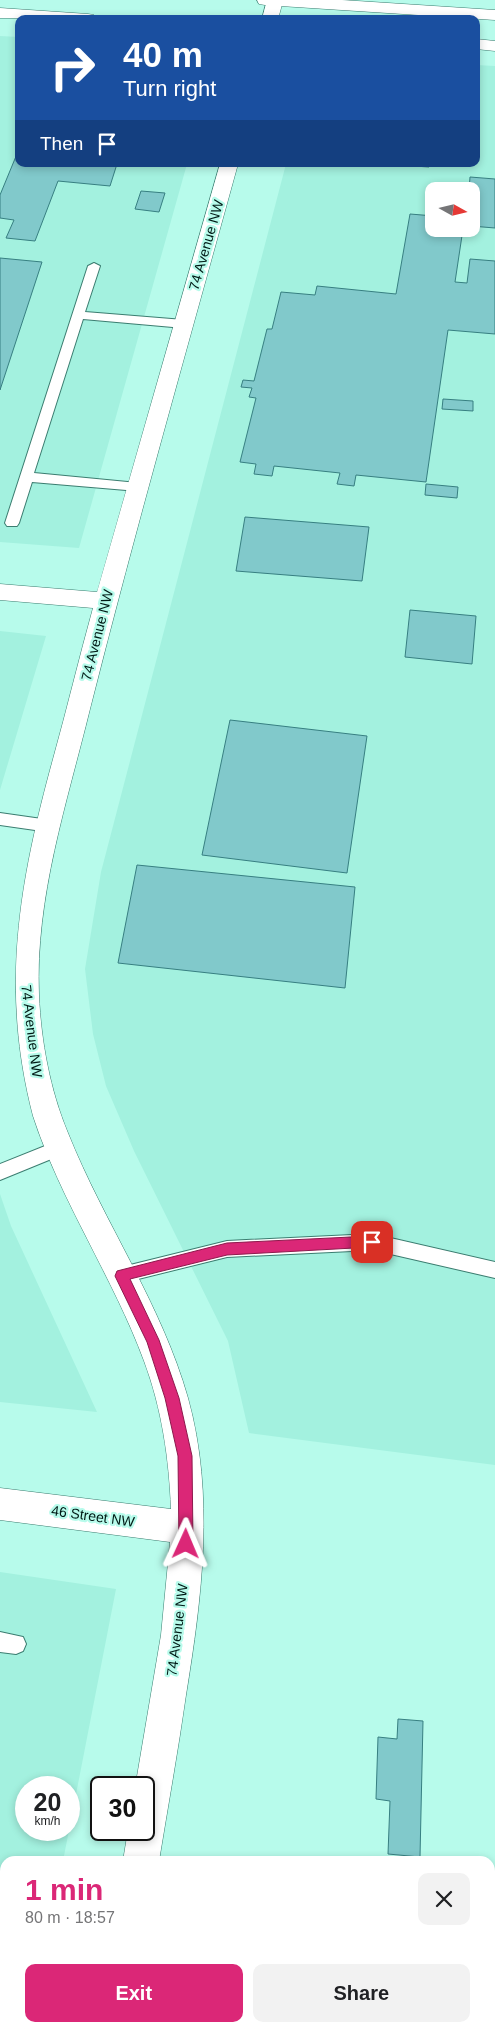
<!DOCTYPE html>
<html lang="en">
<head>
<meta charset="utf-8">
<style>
  body { margin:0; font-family:Arial,sans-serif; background:#f2f2f2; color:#202124; height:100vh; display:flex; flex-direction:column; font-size:19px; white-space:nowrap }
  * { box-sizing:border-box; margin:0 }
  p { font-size:16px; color:#757577 }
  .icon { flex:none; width:28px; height:28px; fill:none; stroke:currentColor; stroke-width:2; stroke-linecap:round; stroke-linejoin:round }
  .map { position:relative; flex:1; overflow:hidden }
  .sheet { position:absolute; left:0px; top:1856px; width:495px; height:176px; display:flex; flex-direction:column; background:#fff; border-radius:15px 15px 0 0; box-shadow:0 2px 8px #0003 }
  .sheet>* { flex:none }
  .top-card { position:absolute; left:15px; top:15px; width:465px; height:152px; border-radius:10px; box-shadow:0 2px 8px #0003; background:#1a4fa0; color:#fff; overflow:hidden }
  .needle { width:32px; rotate:98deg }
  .tools { position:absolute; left:425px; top:182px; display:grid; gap:10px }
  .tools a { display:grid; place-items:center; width:55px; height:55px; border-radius:10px; background:#fff; box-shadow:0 2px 8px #0003; font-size:25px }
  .speed { position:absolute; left:15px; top:1776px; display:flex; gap:10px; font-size:25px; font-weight:700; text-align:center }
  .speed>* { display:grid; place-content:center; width:65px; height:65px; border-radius:50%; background:#fff; box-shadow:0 2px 8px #0003; line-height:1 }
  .speed small { font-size:12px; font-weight:400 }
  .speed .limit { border:2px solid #111; border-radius:8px; background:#fff; color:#111 }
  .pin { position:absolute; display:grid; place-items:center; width:42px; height:42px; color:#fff; margin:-21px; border-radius:10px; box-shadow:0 2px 8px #0006 }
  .me { position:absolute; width:55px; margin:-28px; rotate:1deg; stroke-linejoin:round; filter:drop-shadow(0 0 4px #0008) }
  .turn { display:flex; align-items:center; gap:18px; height:105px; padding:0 25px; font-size:22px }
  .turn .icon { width:65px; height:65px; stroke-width:2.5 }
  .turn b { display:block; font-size:35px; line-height:42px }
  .then { display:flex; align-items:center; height:48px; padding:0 25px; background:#0003; gap:10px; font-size:19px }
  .round { display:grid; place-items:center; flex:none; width:52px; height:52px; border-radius:10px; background:#f2f2f2 }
  .summary { display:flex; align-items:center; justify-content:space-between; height:85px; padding:0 25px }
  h1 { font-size:30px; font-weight:700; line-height:38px; color:#db2777 }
  .action { display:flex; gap:10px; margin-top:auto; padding:10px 25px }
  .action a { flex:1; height:58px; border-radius:10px; background:#db2777; color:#fff; font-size:20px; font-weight:700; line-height:58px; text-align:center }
  .action a+a { background:#f2f2f2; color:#202124 }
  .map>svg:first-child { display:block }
  .built { fill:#a3f1df; fill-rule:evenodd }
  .building { fill:#81c9cb; stroke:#377f81 }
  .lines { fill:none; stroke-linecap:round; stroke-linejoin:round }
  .service-casing { stroke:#3b7d70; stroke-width:2 }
  .minor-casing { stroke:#3b7d70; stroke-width:1 }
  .secondary-casing { stroke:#3b7d70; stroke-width:1 }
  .service { fill:#fff; fill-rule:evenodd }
  .minor { fill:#fff; fill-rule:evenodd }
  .secondary { fill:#fff; fill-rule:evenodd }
  .route { fill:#db2777; stroke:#8e194d }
  .labels { text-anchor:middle; stroke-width:4.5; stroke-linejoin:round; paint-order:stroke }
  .street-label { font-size:14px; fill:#001a15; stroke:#b7fbeb }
</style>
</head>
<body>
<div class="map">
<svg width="495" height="2032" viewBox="0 0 495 2032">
  <rect width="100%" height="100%" fill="#b7fbeb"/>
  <path class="built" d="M0,36L19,37V164H187L79,548L0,542Z
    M476,65L495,66V1465L249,1433L228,1341L134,1151L106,1086L93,1034L85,969L101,872L286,164H476ZM434,191H471V229H434Z
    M0,631L46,636L0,790Z
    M0,1194L11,1226L97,1412L0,1402Z
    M0,1572L116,1589L63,1861H5V2028H31L30,2032H0ZM26,1788H69V1830H26Z"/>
  <path class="building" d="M19,149V164H117L110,186L58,181L35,241L6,238L14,220L0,218V195Z
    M383,164H429V167Z
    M470,177L495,179V228L471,226V191H469Z
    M141,191L165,193L159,212L135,209Z
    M410,214L434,216V229H463L455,282L467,283L470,259L495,261V334L448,330L426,482L356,475L354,486L337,484L340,473L274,466L272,476L254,474L256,464L240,462L256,398L249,397L252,388L241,387L243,380L254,381L267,329H272L281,292L315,295L317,286L396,294Z
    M0,258L42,262L0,390Z
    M443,399L473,401V411L442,409Z
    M426,484L458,487L457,498L425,495Z
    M245,517L369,527L362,581L236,571Z
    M410,610L476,616L472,664L405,657Z
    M230,720L367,736L347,873L202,855Z
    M137,865L355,887L345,988L118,963Z
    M398,1719L423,1721L420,1857L388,1854L390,1801L376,1799L378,1737L397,1739Z"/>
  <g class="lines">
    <g class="service-casing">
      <path id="service" d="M94,263L100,266L85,312L184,320L190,324L184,328L83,319L34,473L138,483L143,484L144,487L143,490L138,491L32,482L19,523L17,526H7L5,523L88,266Z
        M0,813L49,820L54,822L57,826L54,830L49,832L0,825Z
        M60,1140L66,1143L69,1148L66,1153L0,1180V1164Z
        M373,1234L495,1262V1278L373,1250L227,1257L122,1283L116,1281L113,1275L116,1269L122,1267L227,1241Z
        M0,1632L23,1637L26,1644L23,1651L16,1654L0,1652Z"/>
    </g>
    <g class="minor-casing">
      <path id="minor" d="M267,0L283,1L278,19H262Z
        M220,164H238C188,345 136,527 90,709C67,803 35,897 39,995C41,1041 50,1090 68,1133C104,1223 161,1303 188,1398C215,1495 202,1597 186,1695C178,1751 168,1806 159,1861H123L128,1830H144V1788H135L161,1635L170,1542L0,1520V1488L171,1509C169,1459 162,1409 144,1361C113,1277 61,1202 33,1116C0,989 19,883 53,759C67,709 79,658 93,608L0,600V584L97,592Z
        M94,2028H132L131,2032H93Z"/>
    </g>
    <g class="secondary-casing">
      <path id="secondary" d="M257,0H342L495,10V20L265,5L259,4Z
        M0,8L88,14L94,15L96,19L0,18Z
        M476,39L495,41V51L476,49Z"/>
    </g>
    <use href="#service" class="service"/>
    <use href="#minor" class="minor"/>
    <use href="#secondary" class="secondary"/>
  </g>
  <path class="route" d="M372,1236L377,1237L379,1242L377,1246L372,1247L227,1255L130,1279L159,1340L179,1398L192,1456L193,1544L191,1549L186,1551L181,1549L179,1544L178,1456L165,1398L147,1342L115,1276L117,1271L227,1243Z"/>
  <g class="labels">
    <g class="street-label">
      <text transform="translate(206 245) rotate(-74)" y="5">74 Avenue NW</text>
      <text transform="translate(97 635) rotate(-76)" y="5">74 Avenue NW</text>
      <text transform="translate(32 1031) rotate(83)" y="5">74 Avenue NW</text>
      <text transform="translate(93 1516) rotate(8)" y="5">46 Street NW</text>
      <text transform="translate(177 1630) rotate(-83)" y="5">74 Avenue NW</text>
    </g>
  </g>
</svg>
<div class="tools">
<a><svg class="needle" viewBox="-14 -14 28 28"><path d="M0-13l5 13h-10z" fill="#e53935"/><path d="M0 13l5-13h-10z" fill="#757577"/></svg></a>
</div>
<div class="speed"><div>20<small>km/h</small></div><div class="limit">30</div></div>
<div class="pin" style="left:372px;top:1242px;background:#d93025"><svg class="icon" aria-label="arrive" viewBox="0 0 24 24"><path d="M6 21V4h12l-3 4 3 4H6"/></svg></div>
<svg class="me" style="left:186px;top:1544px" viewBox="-20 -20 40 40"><path d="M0-17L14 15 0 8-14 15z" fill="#db2777" stroke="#fff" stroke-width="4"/></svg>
<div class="top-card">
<div class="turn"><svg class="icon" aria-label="right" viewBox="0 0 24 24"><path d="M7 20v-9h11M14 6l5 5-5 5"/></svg><div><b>40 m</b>Turn right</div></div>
<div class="then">Then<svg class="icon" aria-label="arrive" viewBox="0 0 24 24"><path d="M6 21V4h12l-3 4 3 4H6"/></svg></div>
</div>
<section class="sheet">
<div class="summary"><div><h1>1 min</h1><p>80 m · 18:57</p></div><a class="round"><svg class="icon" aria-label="close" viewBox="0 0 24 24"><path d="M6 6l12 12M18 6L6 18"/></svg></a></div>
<div class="action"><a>Exit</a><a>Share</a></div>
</section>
</div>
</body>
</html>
